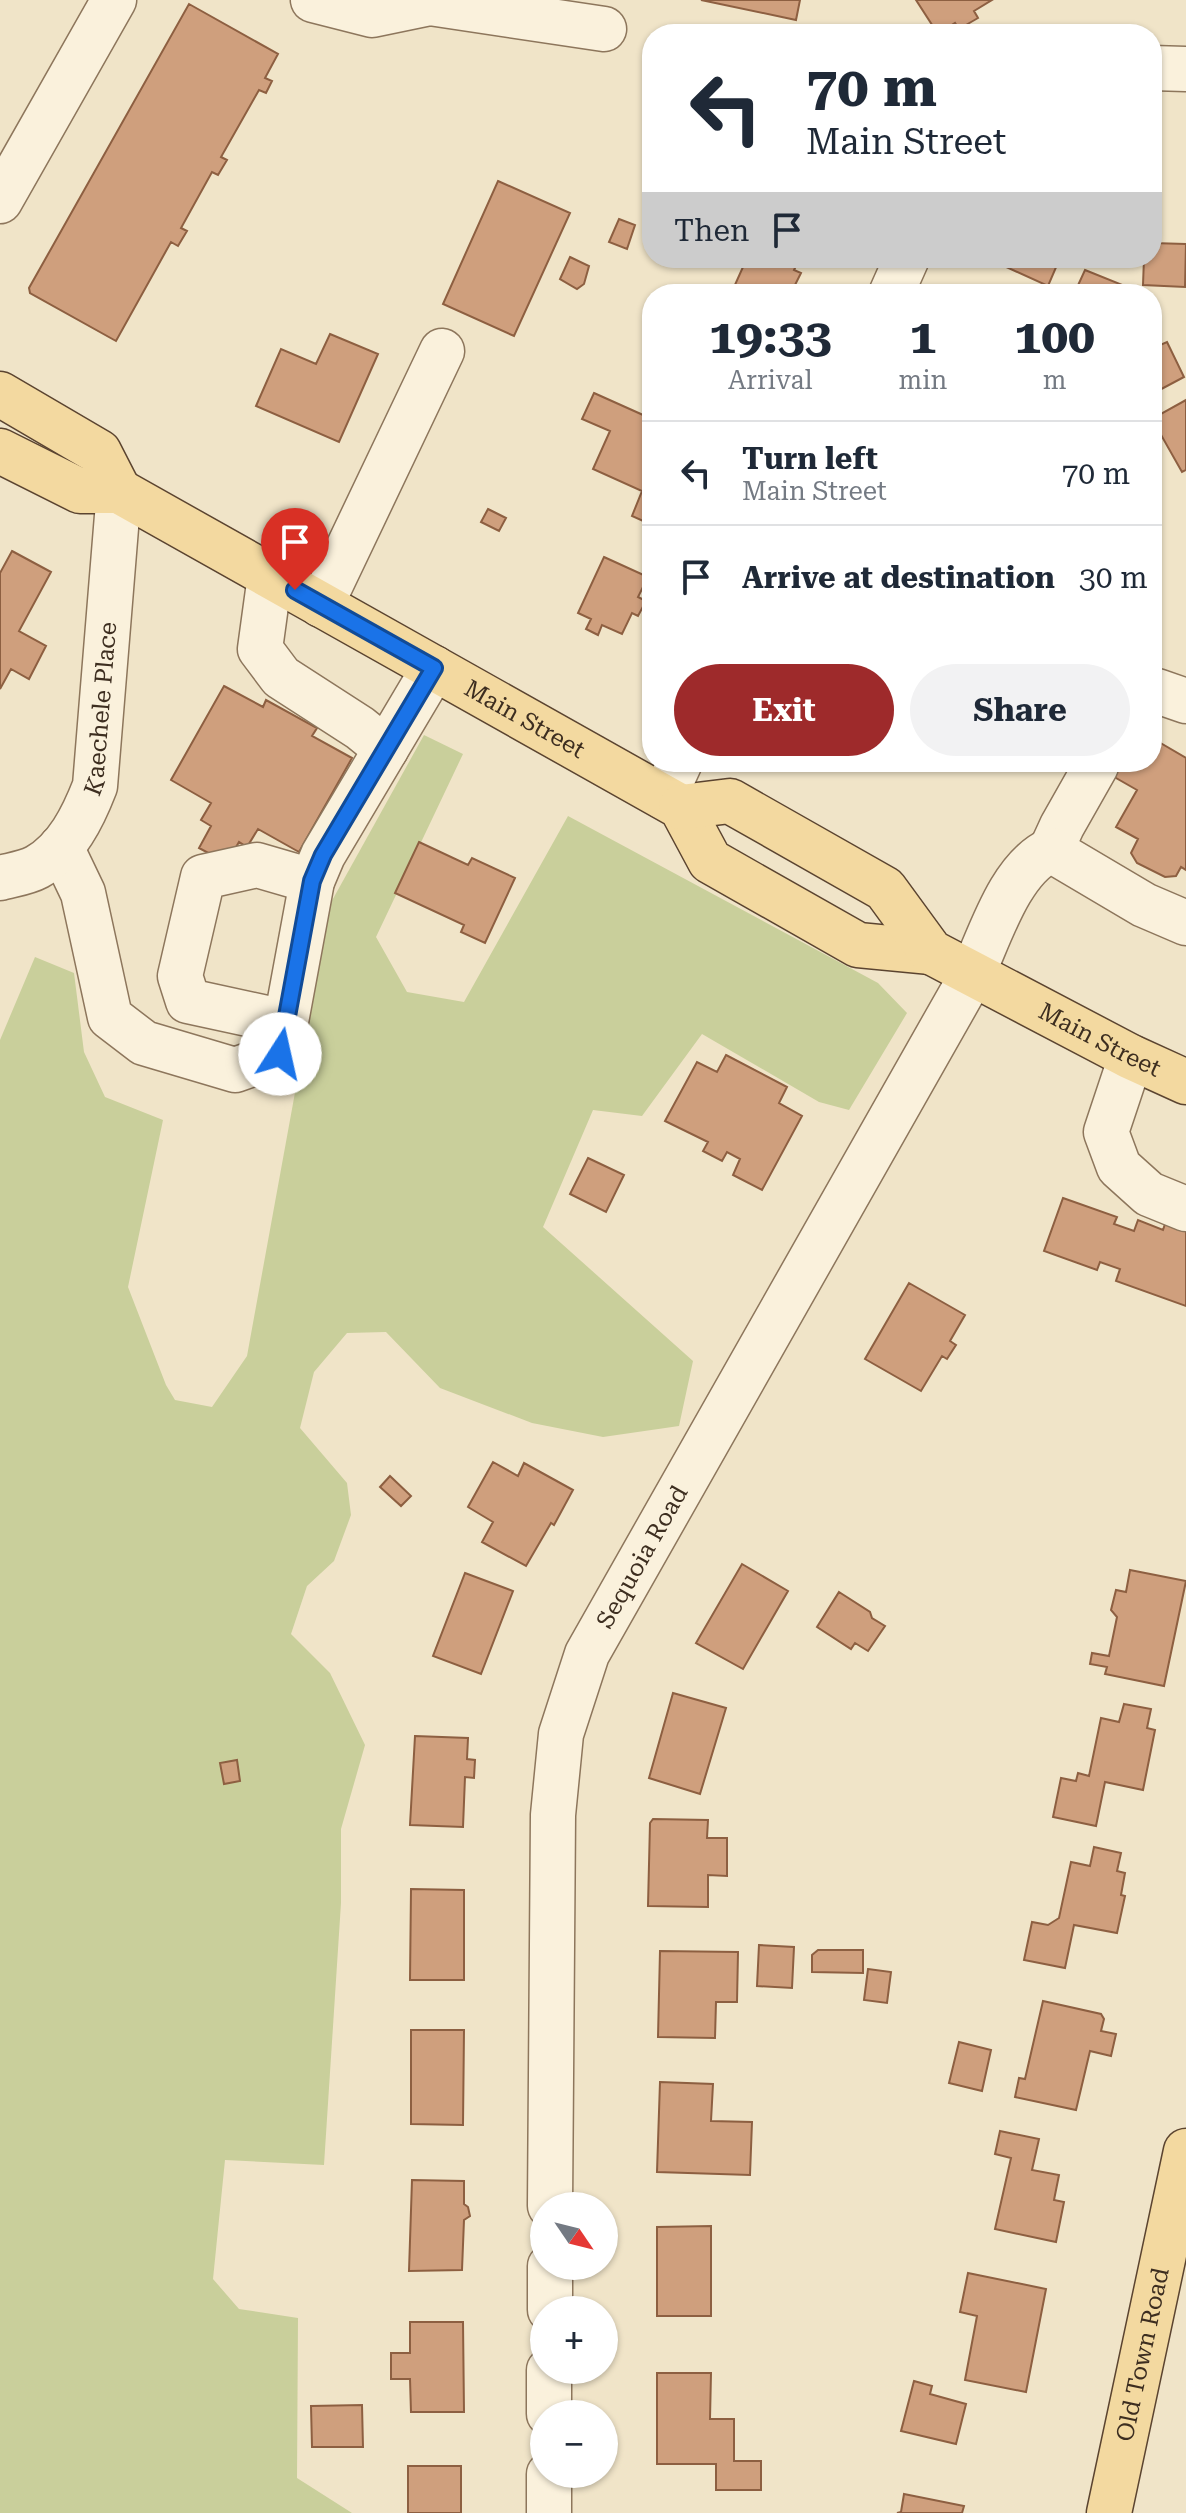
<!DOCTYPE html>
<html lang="en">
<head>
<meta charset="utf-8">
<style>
  body { margin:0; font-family:"Roboto Serif",serif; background:#f2f2f3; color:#1f2937; height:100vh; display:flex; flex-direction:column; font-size:30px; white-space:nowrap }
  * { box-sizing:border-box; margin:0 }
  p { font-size:26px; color:#747a83 }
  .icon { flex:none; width:44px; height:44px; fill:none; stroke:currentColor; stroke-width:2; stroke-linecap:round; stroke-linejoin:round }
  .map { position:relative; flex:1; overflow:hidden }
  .side { position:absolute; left:642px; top:284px; width:520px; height:488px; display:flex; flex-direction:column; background:#fff; border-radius:32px; box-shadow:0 2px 6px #0004 }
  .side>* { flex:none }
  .banner { position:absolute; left:642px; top:24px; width:520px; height:244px; border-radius:32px; box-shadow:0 2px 6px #0004; background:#fff; color:#1f2937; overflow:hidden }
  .needle { width:52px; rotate:125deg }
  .controls { position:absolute; left:530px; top:2192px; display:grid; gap:16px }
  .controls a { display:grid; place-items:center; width:88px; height:88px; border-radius:50%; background:#fff; box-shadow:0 2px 6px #0004; font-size:40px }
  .pin { position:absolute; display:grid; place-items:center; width:68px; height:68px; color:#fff; margin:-82px -34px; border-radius:50% 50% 50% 0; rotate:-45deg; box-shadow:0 0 8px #0007 }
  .pin .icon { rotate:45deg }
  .me { position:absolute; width:88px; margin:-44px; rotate:10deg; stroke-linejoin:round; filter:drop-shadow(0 0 6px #0008) }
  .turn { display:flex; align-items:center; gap:28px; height:168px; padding:0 32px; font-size:36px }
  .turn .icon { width:104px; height:104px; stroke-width:2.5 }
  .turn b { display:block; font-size:56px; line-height:68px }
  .then { display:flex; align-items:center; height:76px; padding:0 32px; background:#0003; gap:16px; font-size:30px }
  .eta { display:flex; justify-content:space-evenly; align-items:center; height:136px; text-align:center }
  .eta b { font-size:48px; font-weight:700; line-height:56px }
  .button { display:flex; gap:16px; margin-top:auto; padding:16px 32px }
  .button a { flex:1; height:92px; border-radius:48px; background:#9e2a2b; color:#fff; font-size:32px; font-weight:700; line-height:92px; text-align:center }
  .button a+a { background:#f2f2f3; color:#1f2937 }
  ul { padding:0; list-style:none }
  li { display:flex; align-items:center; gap:24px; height:104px; padding:0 32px; border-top:2px solid #e0e1e3 }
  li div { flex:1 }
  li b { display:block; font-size:30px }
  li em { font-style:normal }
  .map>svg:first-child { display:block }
  .green { fill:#c9cf9b }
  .building { fill:#cf9f7d; stroke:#8d5f41; stroke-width:2 }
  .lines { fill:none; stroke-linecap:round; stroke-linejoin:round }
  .minor-casing { stroke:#8d765c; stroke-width:47 }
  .major-casing { stroke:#5b4430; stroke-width:47 }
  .minor { stroke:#faf1dc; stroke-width:44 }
  .major { stroke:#f3d9a0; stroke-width:44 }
  .route-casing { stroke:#114b97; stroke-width:20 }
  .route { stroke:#1a73e8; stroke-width:14 }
  .labels { text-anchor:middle; stroke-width:6; stroke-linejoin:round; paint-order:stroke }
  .street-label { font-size:24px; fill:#3d2e20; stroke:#f7eed8 }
</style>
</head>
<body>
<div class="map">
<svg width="1186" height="2513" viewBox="0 0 1186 2513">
  <rect width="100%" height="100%" fill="#f0e4c8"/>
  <path class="green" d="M424,735L463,754L376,937L407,992L464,1002L568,816L878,983L907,1013L849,1110L819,1102L702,1034L642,1116L593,1110L543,1227L693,1361L679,1426L603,1437L532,1423L440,1388L386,1332L347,1333L314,1372L300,1428L347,1483L351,1515L334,1561L307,1586L291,1634L330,1673L365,1745L341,1829V1903L324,2165L225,2160L213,2279L239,2309L298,2318L297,2478L352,2513H0V1040L35,957L74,973L84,1052L105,1097L163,1120L128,1287L166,1385L175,1400L212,1407L247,1356L329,906Z"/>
  <path class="building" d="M701,0H800L796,20Z
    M916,0H992L974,11L978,18L959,29L955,23L938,34Z
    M189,4L278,54L265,78L272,81L266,93L259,90L221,157L227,160L218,175L212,172L181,228L187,231L178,246L171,242L116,341L30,293L29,288Z
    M498,181L570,213L514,336L443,304Z
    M619,219L635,225L627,249L609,242Z
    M1152,243L1186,244L1185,287L1143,285L1144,258H1152Z
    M570,257L589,266L584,284L577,289L560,279Z
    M747,258H800L794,270L801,273L793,289L787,287L784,294H749L734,287Z
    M1008,258H1060L1048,286L1004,266Z
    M1085,270L1125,286L1134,294H1074Z
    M330,334L378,354L339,442L256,406L281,349L316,364Z
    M1167,342L1184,377L1152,394V366L1159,363L1153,348Z
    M594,393L652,419V525L632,516L642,491L593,469L610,431L582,419Z
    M1186,400V470L1182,472L1152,419Z
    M488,509L506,518L499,531L481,522Z
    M12,551L51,572L19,631L46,646L29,679L11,669L0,689V573Z
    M604,557L648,577L638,597L646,601L638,616L632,613L622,634L602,625L598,635L586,629L591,619L578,613Z
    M224,686L263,707L266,700L317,728L312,736L352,758L299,852L258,829L247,847L239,842L227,863L199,848L211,826L201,820L211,803L171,780Z
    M1152,738L1186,758V870L1181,867L1176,876L1165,877L1137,863L1131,853L1138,839L1116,827L1137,790L1088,762H1152Z
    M419,842L468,865L472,858L515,878L485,943L461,932L464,925L395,893Z
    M726,1055L787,1087L779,1103L802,1116L762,1190L733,1175L740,1159L727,1152L722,1161L703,1151L708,1142L665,1121L697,1062L717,1072Z
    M588,1158L624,1175L606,1212L570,1194Z
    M1063,1198L1117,1217L1114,1224L1134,1231L1138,1220L1163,1230L1166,1221L1186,1229V1306L1116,1281L1120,1269L1100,1262L1097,1270L1044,1251Z
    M909,1283L965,1315L950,1341L956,1345L947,1359L942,1356L921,1391L865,1359Z
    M493,1462L518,1476L524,1463L573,1490L554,1525L551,1523L526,1566L482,1542L493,1522L468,1507Z
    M390,1476L411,1496L401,1506L380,1487Z
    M742,1564L788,1591L743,1669L696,1643Z
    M1130,1570L1186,1581L1164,1686L1105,1674L1107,1667L1090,1664L1092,1653L1109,1656L1117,1617L1111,1610L1116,1590L1126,1592Z
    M465,1573L513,1591L481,1674L433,1656Z
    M839,1592L870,1612L872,1618L885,1626L868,1651L855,1643L851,1649L817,1627Z
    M673,1693L726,1708L700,1794L649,1778Z
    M1124,1704L1151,1709L1147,1728L1155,1730L1143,1790L1105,1782L1096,1826L1053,1817L1061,1778L1076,1781L1078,1773L1089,1776L1101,1718L1119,1722Z
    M415,1736L468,1738L467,1759L475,1760L474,1778L465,1777L463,1827L410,1825Z
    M237,1760L240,1781L224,1784L220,1763Z
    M653,1819L708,1820L707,1838H727V1876L708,1875V1907L648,1906L650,1823Z
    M1094,1847L1121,1853L1117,1871L1125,1873L1121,1895L1125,1896L1117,1933L1074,1925L1065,1968L1024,1960L1032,1922L1048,1925L1059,1918L1071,1862L1090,1866Z
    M411,1889L464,1890V1980H410Z
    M759,1945L794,1947L792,1988L757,1986Z
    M818,1950H863V1973L812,1972V1955Z
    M660,1951L738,1952L737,2002H716L715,2038L658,2037Z
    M868,1969L891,1972L887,2003L864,2000Z
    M1043,2001L1101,2014L1104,2019L1101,2031L1116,2034L1111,2056L1090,2051L1076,2110L1015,2097L1019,2078L1025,2079Z
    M411,2030H464L463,2125L411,2124Z
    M959,2042L991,2050L982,2091L949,2083Z
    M660,2082L713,2084L711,2121L752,2122L750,2175L657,2172Z
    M1000,2131L1039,2139L1032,2170L1059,2175L1054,2200L1064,2202L1056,2242L995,2229L1011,2158L995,2154Z
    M412,2180L464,2181V2204L468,2207L470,2216L464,2220L462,2270L409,2271Z
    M711,2226V2316H657V2227Z
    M968,2273L1046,2289L1026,2392L965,2380L977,2316L960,2312Z
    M410,2322H463L464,2412H411L410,2379H391V2353H410Z
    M657,2373H711L710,2419H734V2461H761V2490H716V2464H657Z
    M914,2381L932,2386L930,2394L966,2404L956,2444L901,2431Z
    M362,2405L363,2447H312L311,2406Z
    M408,2466H461V2513H408Z
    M904,2494L964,2506L962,2513H897L901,2512Z"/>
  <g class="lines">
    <g class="minor-casing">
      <g id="minor">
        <path d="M313,0L372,15L430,3L604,29"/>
        <path d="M1152,68L1186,69"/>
        <path d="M0,201L114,0"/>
        <path d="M891,294L907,258"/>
        <path d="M270,576L260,649L281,677L360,728L386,749"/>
        <path d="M321,605L442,351"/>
        <path d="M1152,692L1157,691L1186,701"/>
        <path d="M664,797L680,762"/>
        <path d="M61,847L83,893L110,1017L144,1043L235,1070L280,1054L312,881L323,855L434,668"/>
        <path d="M1051,850L1062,826L1096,766"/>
        <path id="s1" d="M0,878C11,875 26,873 37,867C67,850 83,817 95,786L119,491"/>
        <path d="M285,1022L188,1001L180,976L203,877L257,865L312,881"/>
        <path d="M1131,1057L1106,1132L1119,1167L1149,1194L1186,1209"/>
        <path id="s2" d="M550,2206L553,1815L561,1734L587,1654L972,975C990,936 1010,868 1051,850L1144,905L1186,923"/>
        <path d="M550,2310V2266"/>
        <path d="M549,2414V2370"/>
        <path d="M549,2513V2474"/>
      </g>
    </g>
    <g class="major-casing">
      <g id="major">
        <path d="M0,394L99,452L119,491"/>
        <path id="s3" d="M0,451L80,491H119L681,807L710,861L858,945L931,952"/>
        <path id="s4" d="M681,807L730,801L885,889L931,952L1131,1057L1186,1082"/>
        <path id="s5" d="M1109,2513L1186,2151"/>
      </g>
    </g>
    <use href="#minor" class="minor"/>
    <use href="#major" class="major"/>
  </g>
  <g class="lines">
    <g class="route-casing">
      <path id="route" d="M280,1054L312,881L323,855L434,668L295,590"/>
    </g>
    <use href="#route" class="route"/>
  </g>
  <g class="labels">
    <g class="street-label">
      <text dy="8" stroke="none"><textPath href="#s1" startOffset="218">Kaechele Place</textPath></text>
      <text dy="8" stroke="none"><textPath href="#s3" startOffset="594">Main Street</textPath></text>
      <text dy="8" stroke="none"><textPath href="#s4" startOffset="496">Main Street</textPath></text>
      <text dy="8" stroke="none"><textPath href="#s2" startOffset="668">Sequoia Road</textPath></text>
      <text dy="8" stroke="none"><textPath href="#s5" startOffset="162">Old Town Road</textPath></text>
    </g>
  </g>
</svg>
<div class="controls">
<a><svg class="needle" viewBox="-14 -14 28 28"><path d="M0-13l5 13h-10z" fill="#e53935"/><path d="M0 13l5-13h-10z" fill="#747a83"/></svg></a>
<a>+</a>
<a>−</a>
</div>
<div class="pin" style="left:295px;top:590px;background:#d93025"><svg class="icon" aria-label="arrive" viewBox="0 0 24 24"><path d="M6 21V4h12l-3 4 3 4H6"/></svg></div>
<svg class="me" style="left:280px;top:1054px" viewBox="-20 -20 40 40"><circle r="19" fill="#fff"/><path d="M0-13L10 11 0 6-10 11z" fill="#1a73e8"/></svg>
<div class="banner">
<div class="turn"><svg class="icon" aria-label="left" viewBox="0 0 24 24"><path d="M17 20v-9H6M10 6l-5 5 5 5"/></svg><div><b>70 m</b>Main Street</div></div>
<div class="then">Then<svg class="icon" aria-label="arrive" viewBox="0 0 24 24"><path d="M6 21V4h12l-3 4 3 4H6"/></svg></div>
</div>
<section class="side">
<div class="eta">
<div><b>19:33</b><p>Arrival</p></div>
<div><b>1</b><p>min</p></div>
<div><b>100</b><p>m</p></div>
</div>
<ul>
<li><svg class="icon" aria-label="left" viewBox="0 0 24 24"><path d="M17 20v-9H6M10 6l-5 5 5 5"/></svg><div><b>Turn left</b><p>Main Street</p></div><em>70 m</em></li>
<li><svg class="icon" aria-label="arrive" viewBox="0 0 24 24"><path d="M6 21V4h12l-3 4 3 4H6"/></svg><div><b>Arrive at destination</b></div><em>30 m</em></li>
</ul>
<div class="button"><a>Exit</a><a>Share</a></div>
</section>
</div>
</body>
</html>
